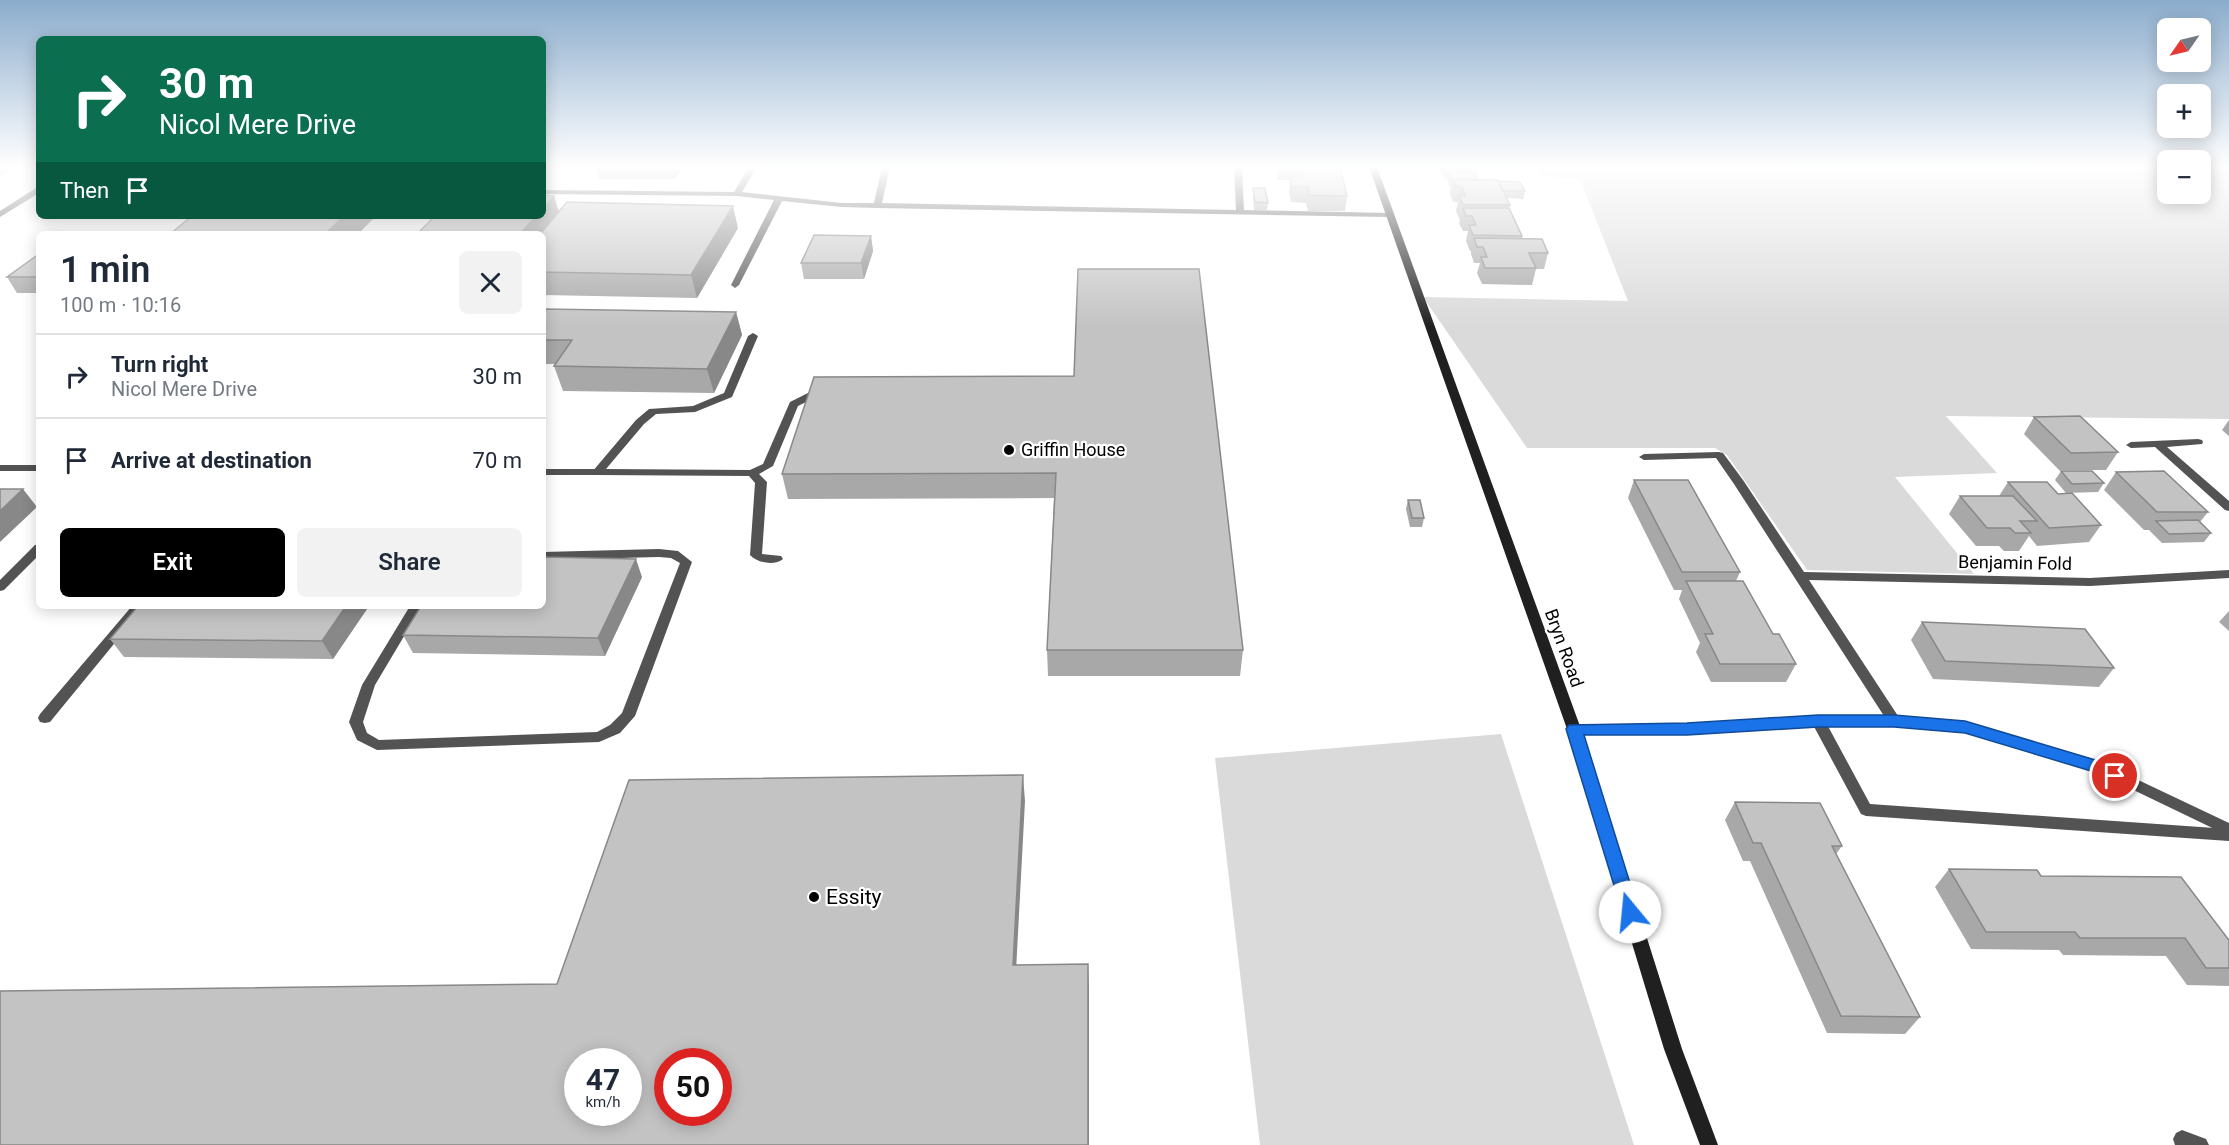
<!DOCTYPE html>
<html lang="en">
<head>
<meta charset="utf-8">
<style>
  body { margin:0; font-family:Roboto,sans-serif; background:#f2f2f3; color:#1f2937; height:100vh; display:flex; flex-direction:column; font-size:22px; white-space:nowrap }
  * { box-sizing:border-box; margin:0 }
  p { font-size:20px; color:#747a83 }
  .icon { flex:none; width:33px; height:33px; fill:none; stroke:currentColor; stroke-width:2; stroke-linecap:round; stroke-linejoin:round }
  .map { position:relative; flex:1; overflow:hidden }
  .details { position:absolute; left:36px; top:231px; width:510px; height:378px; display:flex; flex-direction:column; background:#fff; border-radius:9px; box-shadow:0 3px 15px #0003 }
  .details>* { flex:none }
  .banner { position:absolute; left:36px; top:36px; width:510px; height:183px; border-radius:9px; box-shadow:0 3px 15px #0003; background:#0b6e4f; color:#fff; overflow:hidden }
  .needle { width:39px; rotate:236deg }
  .buttons { position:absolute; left:2157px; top:18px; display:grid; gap:12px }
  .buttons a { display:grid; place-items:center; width:54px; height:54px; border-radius:9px; background:#fff; box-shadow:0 3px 15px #0003; font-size:30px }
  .speed { position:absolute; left:564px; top:1048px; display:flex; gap:12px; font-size:30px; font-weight:700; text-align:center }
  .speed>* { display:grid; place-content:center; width:78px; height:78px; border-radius:50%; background:#fff; box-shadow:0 3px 15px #0003; line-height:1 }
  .speed small { font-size:15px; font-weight:400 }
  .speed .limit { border:9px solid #d22; background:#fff; color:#111 }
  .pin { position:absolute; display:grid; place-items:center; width:51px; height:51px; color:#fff; margin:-26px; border:3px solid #fff; border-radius:50%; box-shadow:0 2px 6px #0007 }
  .me { position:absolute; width:66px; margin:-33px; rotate:343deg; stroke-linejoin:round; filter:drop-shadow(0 0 4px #0008) }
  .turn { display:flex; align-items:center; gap:21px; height:126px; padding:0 24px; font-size:27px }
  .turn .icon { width:78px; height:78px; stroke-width:2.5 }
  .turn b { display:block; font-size:42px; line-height:51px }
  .then { display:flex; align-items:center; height:57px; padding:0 24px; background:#0003; gap:12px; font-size:22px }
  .round { display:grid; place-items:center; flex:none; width:63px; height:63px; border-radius:9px; background:#f2f2f3 }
  .head { display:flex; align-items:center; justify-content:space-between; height:102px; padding:0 24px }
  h1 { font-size:36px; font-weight:600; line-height:45px }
  .cta { display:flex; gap:12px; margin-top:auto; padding:12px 24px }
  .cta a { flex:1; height:69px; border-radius:9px; background:#000; color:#fff; font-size:24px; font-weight:600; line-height:69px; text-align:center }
  .cta a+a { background:#f2f2f3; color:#1f2937 }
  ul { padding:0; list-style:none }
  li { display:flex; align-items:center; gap:18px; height:84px; padding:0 24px; border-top:2px solid #e0e1e3 }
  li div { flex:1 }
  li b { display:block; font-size:22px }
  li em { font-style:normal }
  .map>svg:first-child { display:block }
  .green { fill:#dadada }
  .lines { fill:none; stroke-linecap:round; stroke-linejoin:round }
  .service { fill:#535353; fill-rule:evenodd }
  .minor { fill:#535353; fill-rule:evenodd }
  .secondary { fill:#202020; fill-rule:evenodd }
  .wall { fill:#a8a8a8 }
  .shaded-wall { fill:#888 }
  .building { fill:#c3c3c3; stroke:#888; stroke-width:1.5; fill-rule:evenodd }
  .route { fill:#1a73e8; stroke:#114b97; stroke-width:1.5 }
  .poi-dot { fill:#000; stroke:#fff; stroke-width:2 }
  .labels { text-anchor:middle; stroke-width:4.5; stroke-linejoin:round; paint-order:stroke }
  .poi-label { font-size:18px; fill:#000; stroke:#fff; text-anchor:start }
  .street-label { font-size:18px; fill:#000; stroke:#fff }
  .near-poi-label { font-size:21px; fill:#000; stroke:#fff; text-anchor:start }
</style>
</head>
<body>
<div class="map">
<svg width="2229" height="1145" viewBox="0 0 2229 1145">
  <rect width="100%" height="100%" fill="#fff"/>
  <path class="green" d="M1534,167H2167L2168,194H2200L2201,167H2229V419L1946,416L1997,473L1895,477L1974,574L1807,570L1727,455L1715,448H1527L1423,297L1628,301L1580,179L1542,176Z
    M1501,734L1634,1145H1260L1215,758Z"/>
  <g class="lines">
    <path class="service" d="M749,167H757L742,192L842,203H874L882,167H890L882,203L1236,210L1234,167H1242L1244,210L1390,213L1394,215L1390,217L877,208L842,207L782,201L739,285L735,288L731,285L774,200L737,196L543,194V190L734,192Z
      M36,188H39V193L0,217V211Z
      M753,333L758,336L732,397L695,412L656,414L644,424L606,469L750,470L763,464L790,402L816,389H824V393L798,406L773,466L759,474L767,482L762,554L781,556L783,559C775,566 757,563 750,555L755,483L749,476L597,475L592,472L636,420L649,409L693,406L724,393L748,336Z
      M39,544V555L4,590L0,591V580L35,545Z
      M659,549L678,551L692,562L635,716L620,733L599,742L377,750L357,740L349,722L362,685L410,606H422L375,685L363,722L367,733L379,740L597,732L610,725L622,713L680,563L671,558L659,557L543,560V552Z
      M132,606H145L50,722L45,723L40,722L38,718L40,714Z
      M1818,716L1823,717L1870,804L2229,829V841L1866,816L1861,814L1811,721L1813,717Z"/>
    <path class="minor" d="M2198,439L2202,440L2203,442L2202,444L2167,447L2229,501V511L2225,510L2155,447L2131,448L2126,445L2131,442Z
      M1719,452L1723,453L1743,480L1804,572L2090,578L2229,570V578L2090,586L1809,580L1898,716L1965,722L2096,760L2229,823V836L2092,770L1965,732L1894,726H1818L1687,734L1569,733L1567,729L1569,725L1574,724H1687L1818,716H1884L1734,484L1716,458L1644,460L1639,457L1644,454Z
      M0,465H39V471H0Z
      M543,469H597L602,472L597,475H543Z
      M2182,1130L2206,1139L2209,1145H2175L2173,1139L2176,1133Z"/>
    <path class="secondary" d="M1369,167H1377L1581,729L1682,1049L1718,1145H1700L1664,1049L1567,729Z"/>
  </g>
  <path class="wall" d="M596,167H683L675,179H599Z
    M1277,167H1340L1347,196L1345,211H1308L1306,203L1291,202L1289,191L1290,180H1277Z
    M1438,167H1478L1476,175L1478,180L1498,181L1525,191L1523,199L1507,198L1510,205L1509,209L1522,236V239L1548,253L1544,269H1536L1532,285L1482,284L1477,273L1480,263H1474L1471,254V251H1470L1466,241L1468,231H1463L1459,223L1460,220L1456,211L1458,202H1453L1450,194L1451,187H1450L1447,179H1444Z
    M1253,188L1268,203L1267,210H1254L1253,195Z
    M559,212L738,228L697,298L543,295V234Z
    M871,236L873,251L864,279H804L801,263Z
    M39,254V293H17L7,277Z
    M543,309L736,312L742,335L714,393L563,391L554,366L556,364H543Z
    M1074,376L1243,650L1240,676H1048L1047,650L1054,498L788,499L782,474Z
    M2034,417L2118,452L2106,470H2059L2024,434Z
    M2229,420V436L2222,430Z
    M2061,471L2104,483L2098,492L2066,493L2055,480Z
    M2116,472L2208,512L2200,522L2211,533L2204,542L2162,543L2149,530H2144L2104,490Z
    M1634,480L1740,572L1736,581L1773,634L1796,664L1786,682H1711L1696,652L1700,643L1679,599L1682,590H1674L1628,498Z
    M2008,482L2058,494L2101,525L2089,542L2037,546L2029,536L2019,551H2004L1999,546H1976L1949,514L1960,496H1999Z
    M1408,500L1424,518L1422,527H1410L1406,509Z
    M642,577L605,656L413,653L403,635Z
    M138,606H369L333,659L124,657L110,639Z
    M2229,611V631L2219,622Z
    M1922,622L2114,668L2099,687L1933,679L1911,640Z
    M1735,802L1842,846L1836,854L1920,1017L1905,1034L1827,1033L1750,861H1743L1725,820Z
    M1949,869L2229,939V986L2187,985L2166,956L2063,955L2059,950L1971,949L1935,887Z"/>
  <path class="shaded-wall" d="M0,167H15L0,176Z
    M672,167H683L675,179Z
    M554,196L561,218L543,234H520L536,216H543V208Z
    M733,206L738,228L697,298L691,275Z
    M344,216H376L358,234H325Z
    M871,236L873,251L864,279L861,263Z
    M736,312L742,335L714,393L707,369Z
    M23,489L37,507L0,542V511Z
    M636,559L642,577L605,656L598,638Z
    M346,606H369L333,659L322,641Z
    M1023,775L1025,801L1015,990L1013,965Z
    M1088,964L1089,989V1145H1088Z"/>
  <path class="building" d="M1302,167H1340L1347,196L1309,195L1308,187H1292L1290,176H1304Z
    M1449,172H1474L1478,180L1451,179Z
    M1453,179L1498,180L1510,205H1463L1459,195L1465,196L1462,187H1456Z
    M1498,181L1520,182L1525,191H1503Z
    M1253,188H1265L1268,203L1255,202Z
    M543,195L554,196L543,208Z
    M567,202L733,206L691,275L543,272V234H540Z
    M1463,208H1509L1522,236L1473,235L1469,225H1476L1472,216H1466Z
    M192,216H344L325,234H170Z
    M435,216H536L520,234H417Z
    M70,232L131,233L130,234H68Z
    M814,235L871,236L861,263H801Z
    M1474,238L1542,239L1548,253H1529L1536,268H1485L1481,257H1487L1483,247H1477Z
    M39,254V277H7Z
    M1078,269H1199L1243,650H1047L1056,473L782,474L814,377L1074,376Z
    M543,309L736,312L707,369L554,366L572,340H543Z
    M2080,416L2118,452L2071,453L2034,417Z
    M2061,471H2092L2104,483L2072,484Z
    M2164,471L2208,512H2157L2116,472Z
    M1634,480H1688L1740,572H1682Z
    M2008,482H2047L2058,494L2072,493L2101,525L2049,528Z
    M0,489H23L0,511Z
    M1960,496H2013L2037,521H2020L2031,533H2015L2010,528H1987Z
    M1408,500H1420L1424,518H1412Z
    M2198,520L2211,533L2169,534L2156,521Z
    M543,557L636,559L598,638L403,635L421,606H543Z
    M1686,581H1743L1773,634H1779L1796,664H1720L1705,634H1713Z
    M138,606H346L322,641L110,639Z
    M1922,622L2085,629L2114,668L1945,661Z
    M1023,775L1013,965L1088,964V1145H0V991L557,984L629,780ZM578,1062H628V1113H578ZM668,1062H718V1113H668Z
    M1735,802L1820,803L1842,846H1832L1920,1017L1841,1016L1761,843H1753Z
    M1949,869L2037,870L2041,876L2181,877L2228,939H2229V968H2206L2185,938H2080L2075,932H1986Z"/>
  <linearGradient id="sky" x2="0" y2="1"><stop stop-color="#8baccc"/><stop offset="0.51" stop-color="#fff"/><stop offset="1" stop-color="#fff" stop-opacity="0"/></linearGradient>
  <rect width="2229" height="327" fill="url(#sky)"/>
  <path class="route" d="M1818,715H1894L1965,721L2102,762L2121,771L2123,776L2121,780L2115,782L2091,771L1965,733L1894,727H1818L1687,735H1584L1639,912L1637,918L1630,920L1624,918L1566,729L1569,725L1687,723Z"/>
  <g class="poi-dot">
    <circle cx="1009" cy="450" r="6"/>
    <circle cx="814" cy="897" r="6"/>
  </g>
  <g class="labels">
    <g class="poi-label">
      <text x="1021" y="456">Griffin House</text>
    </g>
    <g class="street-label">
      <text transform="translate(2015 563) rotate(1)" y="6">Benjamin Fold</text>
      <text transform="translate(1564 648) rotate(70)" y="6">Bryn Road</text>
    </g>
    <g class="near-poi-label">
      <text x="826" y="904">Essity</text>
    </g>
  </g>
</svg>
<div class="buttons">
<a><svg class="needle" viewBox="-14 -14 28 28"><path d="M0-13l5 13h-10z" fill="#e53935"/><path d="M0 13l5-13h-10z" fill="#747a83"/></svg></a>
<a>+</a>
<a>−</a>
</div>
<div class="speed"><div>47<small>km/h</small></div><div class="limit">50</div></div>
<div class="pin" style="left:2115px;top:776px;background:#d93025"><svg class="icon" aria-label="arrive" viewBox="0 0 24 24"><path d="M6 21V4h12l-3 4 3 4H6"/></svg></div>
<svg class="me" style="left:1630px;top:912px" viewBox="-20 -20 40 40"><circle r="19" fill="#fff"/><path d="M0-13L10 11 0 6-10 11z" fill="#1a73e8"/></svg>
<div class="banner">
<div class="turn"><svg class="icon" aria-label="right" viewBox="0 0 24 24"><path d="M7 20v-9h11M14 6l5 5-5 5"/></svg><div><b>30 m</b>Nicol Mere Drive</div></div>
<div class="then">Then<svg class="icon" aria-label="arrive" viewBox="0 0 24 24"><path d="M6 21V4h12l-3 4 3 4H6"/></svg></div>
</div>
<section class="details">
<div class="head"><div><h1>1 min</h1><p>100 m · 10:16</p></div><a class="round"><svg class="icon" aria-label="close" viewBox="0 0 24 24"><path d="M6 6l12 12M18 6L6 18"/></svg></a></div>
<ul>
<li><svg class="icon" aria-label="right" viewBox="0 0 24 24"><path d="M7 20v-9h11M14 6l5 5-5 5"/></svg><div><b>Turn right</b><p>Nicol Mere Drive</p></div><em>30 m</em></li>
<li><svg class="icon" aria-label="arrive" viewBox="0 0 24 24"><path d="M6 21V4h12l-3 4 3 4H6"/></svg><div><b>Arrive at destination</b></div><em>70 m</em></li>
</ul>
<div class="cta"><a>Exit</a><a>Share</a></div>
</section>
</div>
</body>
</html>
